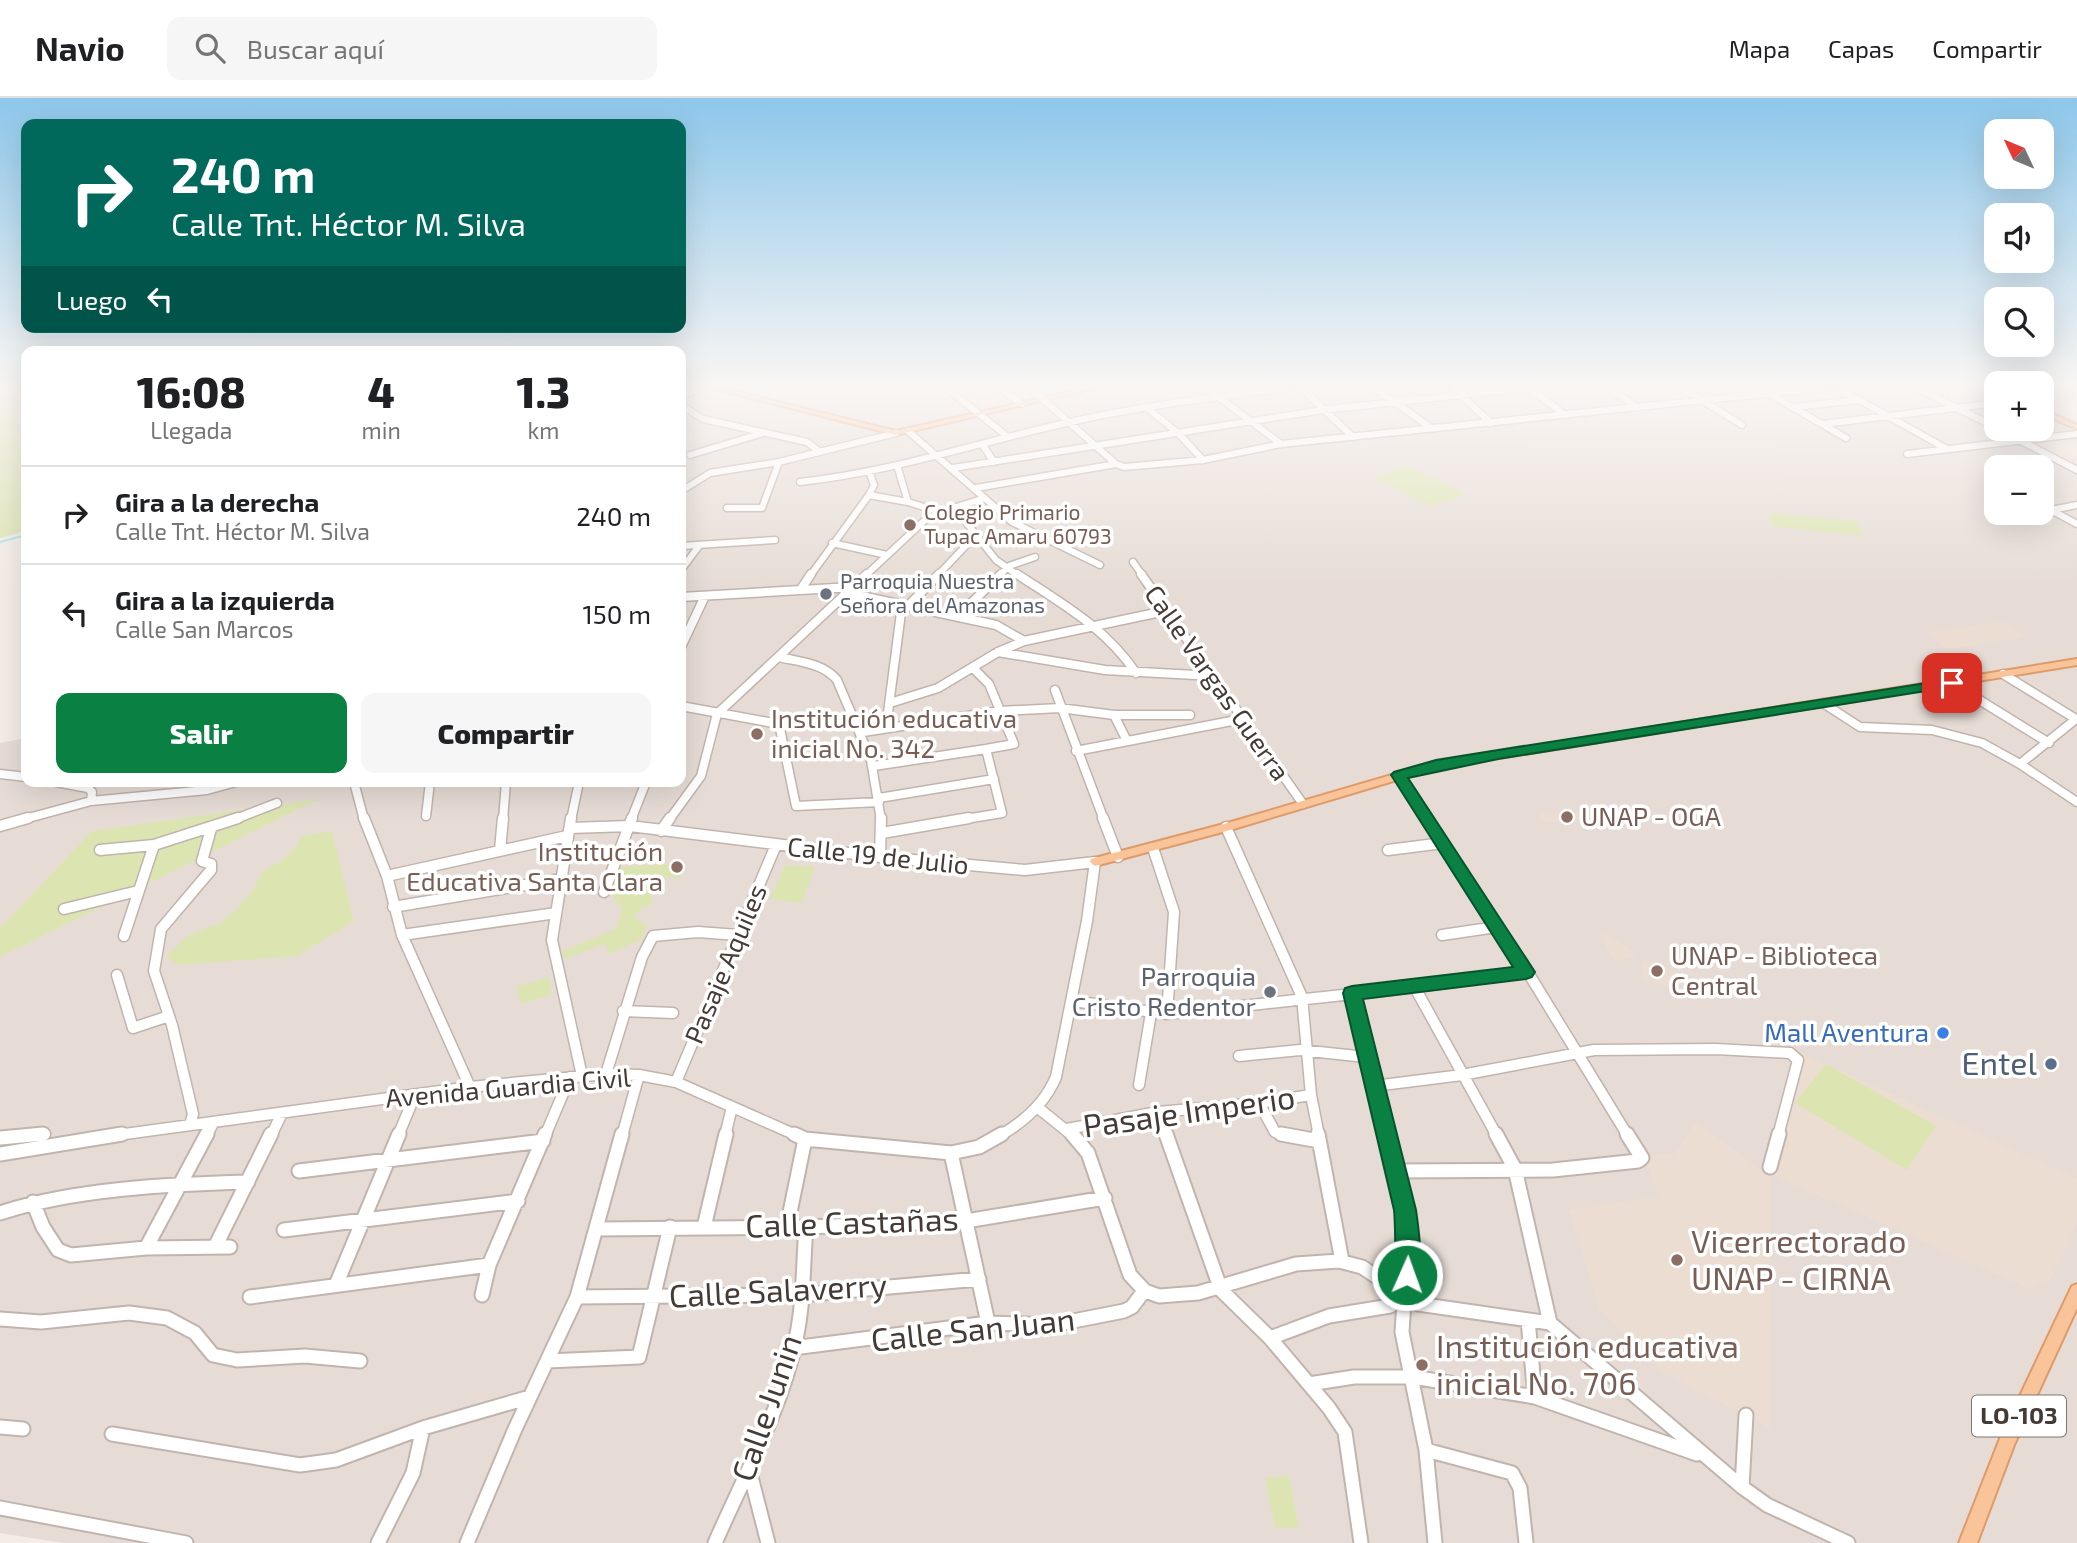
<!DOCTYPE html>
<html lang="es">
<head>
<meta charset="utf-8">
<style>
  body { margin:0; font-family:"Exo 2",sans-serif; background:#f6f6f6; color:#202124; height:100vh; display:flex; flex-direction:column; font-size:26px; white-space:nowrap }
  * { box-sizing:border-box; margin:0 }
  p { font-size:23px; color:#757577 }
  .icon { flex:none; width:38px; height:38px; fill:none; stroke:currentColor; stroke-width:2; stroke-linecap:round; stroke-linejoin:round }
  .map { position:relative; flex:1; overflow:hidden }
  .details { position:absolute; left:21px; top:248px; width:665px; height:441px; display:flex; flex-direction:column; background:#fff; border-radius:14px; box-shadow:0 7px 28px #0002 }
  .details>* { flex:none }
  .top-card { position:absolute; left:21px; top:21px; width:665px; height:214px; border-radius:14px; box-shadow:0 7px 28px #0002; background:#00695c; color:#fff; overflow:hidden }
  .needle { width:46px; rotate:314deg }
  .buttons { position:absolute; left:1984px; top:21px; display:grid; gap:14px }
  .buttons a { display:grid; place-items:center; width:70px; height:70px; border-radius:14px; background:#fff; box-shadow:0 7px 28px #0002; font-size:35px }
  .pin { position:absolute; display:grid; place-items:center; width:60px; height:60px; color:#fff; margin:-30px; border-radius:14px; box-shadow:0 4px 10px #0006 }
  .me { position:absolute; width:77px; margin:-38px; rotate:2deg; stroke-linejoin:round; filter:drop-shadow(0 0 5px #0008) }
  .turn { display:flex; align-items:center; gap:24px; height:147px; padding:0 35px; font-size:32px }
  .turn .icon { width:91px; height:91px; stroke-width:2.5 }
  .turn b { display:block; font-size:49px; line-height:60px }
  .then { display:flex; align-items:center; height:66px; padding:0 35px; background:#0003; gap:14px; font-size:26px }
  .eta { display:flex; justify-content:space-evenly; align-items:center; height:119px; text-align:center }
  .eta b { font-size:42px; font-weight:800; line-height:49px }
  .primary-button { display:flex; gap:14px; margin-top:auto; padding:14px 35px }
  .primary-button a { flex:1; height:80px; border-radius:14px; background:#0b8043; color:#fff; font-size:28px; font-weight:800; line-height:80px; text-align:center }
  .primary-button a+a { background:#f6f6f6; color:#202124 }
  ul { padding:0; list-style:none }
  li { display:flex; align-items:center; gap:21px; height:98px; padding:0 35px; border-top:2px solid #e0e0e0 }
  li div { flex:1 }
  li b { display:block; font-size:26px }
  li em { font-style:normal }
  header { display:flex; align-items:center; gap:42px; box-sizing:border-box; height:98px; padding:0 35px; background:#fff; border-bottom:2px solid #e0e0e0 }
  header strong { font-size:33px }
  nav { display:flex; gap:38px; margin-inline-start:auto; font-size:24px }
  .search { width:490px; height:63px; background:#f6f6f6; display:flex; align-items:center; gap:18px; box-sizing:border-box; padding:0 24px; border-radius:14px; color:#757577; font-size:26px }
  .map>svg:first-child { display:block }
  .residential { fill:#e6dcd5; fill-rule:evenodd }
  .education { fill:#ebddd1 }
  .medical { fill:#f3dbde }
  .green { fill:#dce5b2 }
  .lines { fill:none; stroke-linecap:round; stroke-linejoin:round }
  .stream { stroke:#a6e3ec; stroke-width:2 }
  .minor-far3-casing { stroke:#c1b4ad; stroke-width:9 }
  .minor-far2-casing { stroke:#c1b4ad; stroke-width:11 }
  .minor-far1-casing { stroke:#c1b4ad; stroke-width:13 }
  .minor-casing { stroke:#c1b4ad; stroke-width:17 }
  .major-casing { stroke:#de9b6a; stroke-width:4 }
  .minor-far3 { stroke:#fff; stroke-width:6 }
  .minor-far2 { stroke:#fff; stroke-width:8 }
  .minor-far1 { stroke:#fff; stroke-width:10 }
  .minor { stroke:#fff; stroke-width:13 }
  .major { fill:#f9c499; fill-rule:evenodd }
  .route { fill:#0b8043; stroke:#07532c; stroke-width:2 }
  .education-dot { fill:#8d6e63; stroke:#fff; stroke-width:2.5 }
  .worship-dot { fill:#6b7280; stroke:#fff; stroke-width:2.5 }
  .shop-dot { fill:#3f7fe0; stroke:#fff; stroke-width:2.5 }
  .service-dot { fill:#5c6f8a; stroke:#fff; stroke-width:2.5 }
  .labels { text-anchor:middle; stroke-width:7; stroke-linejoin:round; paint-order:stroke }
  .far-education-label { font-size:21px; fill:#785e54; stroke:#fff; text-anchor:start }
  .far-worship-label { font-size:21px; fill:#5b616d; stroke:#fff; text-anchor:start }
  .shield { fill:#fff; stroke:#7d7672; stroke-width:2 }
  .shield-label { font-size:24px; font-weight:bold; fill:#453b36 }
  .street-label { font-size:26px; fill:#453b36; stroke:#fff }
  .education-label { font-size:26px; fill:#785e54; stroke:#fff; text-anchor:start }
  .worship-label { font-size:26px; fill:#5b616d; stroke:#fff; text-anchor:end }
  .shop-label { font-size:26px; fill:#366cbe; stroke:#fff; text-anchor:end }
  .near-service-label { font-size:32px; fill:#4e5e75; stroke:#fff; text-anchor:end }
  .near-street-label { font-size:32px; fill:#453b36; stroke:#fff }
  .near-education-label { font-size:32px; fill:#785e54; stroke:#fff; text-anchor:start }
</style>
</head>
<body>
<header>
<strong>Navio</strong>
<div class="search"><svg class="icon" aria-label="search" viewBox="0 0 24 24"><circle cx="10" cy="10" r="6"/><path d="M15 15l6 6"/></svg>Buscar aquí</div>
<nav><a>Mapa</a><a>Capas</a><a>Compartir</a></nav>
</header>
<div class="map">
<svg width="2077" height="1445" viewBox="0 0 2077 1445">
  <rect width="100%" height="100%" fill="#f3ece7"/>
  <path class="residential" d="M681,288H1997V331H2042V288H2077V1445H64L0,1435V645L26,640V684H681V345L688,342L681,333ZM1997,369H2042V415H1997Z"/>
  <path class="education" d="M2060,340L2077,348V371L2026,344Z
    M2003,523L2027,539L1948,551L1925,535Z
    M1538,715H1593L1596,724H1542Z
    M1603,835L1633,853L1636,861L1625,860L1616,864L1605,848Z
    M1652,862L1697,887L1674,890L1642,882V864Z
    M1804,956L2077,1081V1126L2048,1186L2038,1183L2033,1192L1772,1077Z
    M1696,1024L1771,1079L1770,1330L1660,1273L1599,1211L1569,1112L1659,1098L1642,1058L1674,1056Z"/>
  <path class="medical" d="M2042,288H2066L2077,292V325L2042,309Z"/>
  <path class="green" d="M0,288H26V433L0,440Z
    M1407,367L1465,396L1430,409L1375,380Z
    M1769,415L1856,423L1864,438L1772,428Z
    M319,701L0,859V830L92,733Z
    M332,733L354,823L298,858L178,867L166,859L187,838L222,824L236,812L254,790L263,772C283,764 292,756 302,738Z
    M663,766L685,768L679,780L657,779L649,797L653,803L650,808L642,809L634,819L646,827L643,841L609,856L604,846L565,861L561,854L617,830L622,811L607,790L616,769Z
    M785,767L815,769L802,805L770,801Z
    M549,879L552,896L520,906L517,889Z
    M1826,966L1936,1028L1907,1072L1795,1005Z
    M1289,1378L1299,1430H1275L1265,1380Z"/>
  <g class="lines">
    <path class="stream" d="M0,444L26,437"/>
    <g class="minor-far3-casing">
      <path id="minor-far3" d="M944,288L1008,339
        M996,288L1022,306
        M1028,288L1116,366L1124,369L1203,362L1281,346L1841,288
        M1204,288L1281,346
        M1299,288L1353,339
        M1372,288L1431,330
        M1451,288L1491,325
        M1527,288L1565,317
        M1606,288L1637,309
        M1679,288L1742,327
        M1756,288L1846,340
        M1834,288L1947,351
        M1913,288L1997,330
        M2069,288L2077,291
        M681,297L708,288
        M681,307L703,321L807,344L820,354
        M1794,309L1858,302
        M1147,310L1178,335L1203,362
        M1822,326L1997,305
        M1998,331L2077,372
        M908,333L1012,424L1100,467
        M982,346L994,364
        M1907,356L2077,336
        M690,357L763,335
        M897,367L908,404
        M953,370L1323,312L1541,288
        M800,384C891,374 977,345 1066,325C1144,307 1223,298 1303,288
        M976,390L1116,366
        M681,393L710,375L779,364L896,335
        M869,397L908,404L940,414
        M954,409L996,462L1019,478
        M727,410H762L779,364
        M2051,412L2077,426
        M2051,412L2077,407
        M832,445L887,457
        M681,448L775,442
        M1133,464L1143,478
        M681,472L699,448
        M810,478L869,397L874,387L869,373
        M865,478L924,423L940,414L985,400
        M937,478L977,436
        M999,478L1009,468L1035,459"/>
    </g>
    <g class="minor-far2-casing">
      <path id="minor-far2" d="M1017,476C1061,505 1106,530 1136,575
        M1141,476L1303,706
        M801,491L811,476
        M847,495L996,527L1024,543
        M681,499L852,489
        M908,508L939,476
        M958,518L1001,476
        M681,549L705,498
        M998,554L1105,572L1213,578
        M779,559C800,564 823,565 837,582L871,662L881,722
        M2003,576L2076,621L2020,666
        M1952,585L2049,645
        M1055,592L1104,722
        M890,605L938,590L998,554L1024,543L1165,513
        M1823,605L1860,629L1932,632L1982,645L2020,666L2077,704
        M681,608L779,626L796,708L879,704
        M717,616L867,476
        M1114,617L1127,643
        M886,630L902,507
        M863,634L1000,613L1060,610L1114,617H1190
        M1076,653L1242,621
        M874,668L986,651
        M0,676L26,679
        M1399,677L1428,722
        M56,684L88,690L92,694L91,703
        M354,684L364,722
        M879,700L994,681
        M426,718L430,684
        M21,722L91,703L207,692L236,684
        M233,722L277,705
        M503,722L506,684
        M571,722L579,684
        M631,722L646,684
        M669,722L701,678L717,616
        M959,722L1002,715L986,651L1014,646L989,586L973,570"/>
    </g>
    <g class="minor-far1-casing">
      <path id="minor-far1" d="M364,720L387,778L402,837L470,989
        M571,720L552,842L582,978
        M1103,720L1118,759
        M1427,720L1496,829L1513,850L1628,1038
        M0,728L28,720
        M1226,729L1302,899L1311,997L1319,1038
        M570,730L630,728L880,759L1025,772L1095,764L1087,823L1056,979C1045,1005 1024,1024 999,1038
        M661,733L670,720
        M882,735L969,720
        M1153,750L1174,814L1167,916
        M100,752L154,747L238,720
        M500,752L503,720
        M1388,752L1443,745
        M880,759L881,720
        M387,778L567,738
        M604,794L632,720
        M393,809L561,781
        M64,811L138,793
        M402,837L556,815
        M1442,837L1496,829
        M124,838L154,747
        M117,877L133,930L169,918
        M1414,888L1497,1038
        M1352,895L1387,1038
        M1073,903L1167,916L1408,890L1526,874
        M623,913L673,915
        M1239,958L1300,952L1366,959
        M606,976L642,859L653,838L698,834L738,837
        M676,984L776,747
        M1139,987L1151,915
        M1374,988L1462,977L1594,952L1716,951L1790,955L1798,962L1778,1038
        M1259,1005L1275,1034L1285,1038
        M1037,1009L1073,1038
        M1158,1014L1166,1038
        M190,1027L193,1016L172,927L154,873L161,831L211,772V766L202,763L211,731
        M1067,1031L1158,1014L1259,1005L1311,997
        M23,1038L45,1036
        M110,1038L470,989L606,976L639,977L676,984L798,1038
        M206,1038L214,1024
        M271,1038L282,1015
        M398,1038L415,997
        M545,1038L570,979
        M622,1038L639,977
        M725,1038L732,1009"/>
    </g>
    <g class="minor-casing">
      <path id="minor" d="M794,1036L805,1041L951,1055L979,1049L1002,1036
        M1072,1036L1088,1055L1130,1177L1145,1193L1159,1198L1198,1195L1296,1166L1339,1163L1362,1169L1418,1206L1550,1225L1742,1389L1767,1407L1848,1445
        M1166,1036L1221,1192L1270,1240L1329,1310L1345,1334L1361,1445
        M1281,1036L1319,1043
        M1318,1036L1342,1163
        M1386,1036L1405,1112L1408,1142L1402,1234L1426,1352L1435,1445
        M1496,1036L1515,1071L1550,1225
        M0,1040L43,1036
        M951,1055L988,1225
        M0,1056L122,1036
        M1770,1069L1779,1036
        M299,1073L543,1043
        M1395,1073L1553,1072L1638,1063L1642,1060L1627,1036
        M33,1104L43,1129L58,1152L71,1157L146,1150L230,1149
        M0,1115C73,1091 171,1086 248,1084
        M704,1129L726,1036
        M787,1129L805,1041
        M598,1131L806,1129L966,1123L1105,1100
        M284,1132L518,1103
        M215,1149L271,1036
        M146,1150L207,1036
        M336,1187L399,1036
        M482,1197L489,1167L545,1036
        M250,1199L489,1167
        M577,1199L800,1197L979,1181
        M0,1221L41,1224L129,1215L167,1220L195,1235L213,1257L237,1262L305,1258L360,1263
        M1528,1222L1535,1299
        M1270,1240L1329,1218L1390,1208L1403,1200
        M793,1250L988,1225L1053,1227L1124,1213L1132,1209L1144,1193
        M547,1263L639,1259L670,1129
        M1309,1286L1354,1279H1413L1535,1299L1697,1356
        M0,1329L23,1331
        M112,1336L300,1367L336,1362L423,1330L530,1299
        M1426,1352L1512,1375L1520,1390L1526,1445
        M749,1371L768,1445
        M1742,1389L1746,1317
        M0,1410L186,1445
        M378,1445L413,1375L423,1330
        M467,1445L515,1331L577,1199L622,1036
        M715,1445C744,1378 781,1313 796,1241C804,1204 803,1166 806,1129"/>
    </g>
    <g class="major-casing">
      <path id="major" d="M704,288H713L896,333L1095,288H1104L896,337Z
        M1986,288L1997,289V293L1987,289Z
        M2042,311L2077,327V331L2042,316Z
        M2077,561V567L1437,670L1230,732L1095,768L1090,764L1091,761L1224,726L1436,664Z
        M2077,1186V1210L2014,1347L1977,1445H1959L2001,1338L2072,1188Z"/>
    </g>
    <use href="#minor-far3" class="minor-far3"/>
    <use href="#minor-far2" class="minor-far2"/>
    <use href="#minor-far1" class="minor-far1"/>
    <use href="#minor" class="minor"/>
    <use href="#major" class="major"/>
  </g>
  <linearGradient id="sky" x2="0" y2="1"><stop stop-color="#8dc7ea"/><stop offset="0.59" stop-color="#faf6f4"/><stop offset="1" stop-color="#faf6f4" stop-opacity="0"/></linearGradient>
  <rect width="2077" height="490" fill="url(#sky)"/>
  <path class="route" d="M1952,581L1959,585L1957,588L1498,661L1408,680L1535,874L1532,879L1526,881L1363,901L1416,1112C1419,1134 1424,1163 1415,1184L1407,1187L1399,1184C1394,1172 1396,1130 1394,1112L1343,895L1345,890L1352,888L1513,869L1391,677L1394,674L1436,662L1498,652Z"/>
  <g class="education-dot">
    <circle cx="910" cy="427" r="7"/>
    <circle cx="757" cy="636" r="7"/>
    <circle cx="1567" cy="719" r="7"/>
    <circle cx="677" cy="769" r="7"/>
    <circle cx="1657" cy="873" r="7"/>
    <circle cx="1677" cy="1162" r="7"/>
    <circle cx="1422" cy="1267" r="7"/>
  </g>
  <g class="worship-dot">
    <circle cx="826" cy="496" r="7"/>
    <circle cx="1270" cy="894" r="7"/>
  </g>
  <circle class="shop-dot" cx="1943" cy="935" r="7"/>
  <circle class="service-dot" cx="2051" cy="966" r="7"/>
  <g class="labels">
    <g class="far-education-label">
      <text x="924" y="422">Colegio Primario<tspan x="924" dy="24">Tupac Amaru 60793</tspan></text>
    </g>
    <g class="far-worship-label">
      <text x="840" y="491">Parroquia Nuestra<tspan x="840" dy="24">Señora del Amazonas</tspan></text>
    </g>
    <rect class="shield" x="1972" y="1297.5" width="94" height="41" rx="5"/>
    <g class="shield-label">
      <text x="2019" y="1326">LO-103</text>
    </g>
    <g class="street-label">
      <text transform="translate(1217 585) rotate(55)" y="9">Calle Vargas Guerra</text>
      <text transform="translate(878 758) rotate(6)" y="9">Calle 19 de Julio</text>
      <text transform="translate(726 866) rotate(-67)" y="9">Pasaje Aquiles</text>
      <text transform="translate(508 990) rotate(-5)" y="9">Avenida Guardia Civil</text>
    </g>
    <g class="education-label">
      <text x="771" y="630">Institución educativa<tspan x="771" dy="30">inicial No. 342</tspan></text>
      <text x="1581" y="728">UNAP - OGA</text>
      <text x="663" y="763" text-anchor="end">Institución<tspan x="663" dy="30">Educativa Santa Clara</tspan></text>
      <text x="1671" y="867">UNAP - Biblioteca<tspan x="1671" dy="30">Central</tspan></text>
    </g>
    <g class="worship-label">
      <text x="1256" y="888">Parroquia<tspan x="1256" dy="30">Cristo Redentor</tspan></text>
    </g>
    <g class="shop-label">
      <text x="1929" y="944">Mall Aventura</text>
    </g>
    <g class="near-service-label">
      <text x="2037" y="977">Entel</text>
    </g>
    <g class="near-street-label">
      <text transform="translate(1189 1014) rotate(-8)" y="11">Pasaje Imperio</text>
      <text transform="translate(852 1125) rotate(-2)" y="11">Calle Castañas</text>
      <text transform="translate(778 1193) rotate(-3)" y="11">Calle Salaverry</text>
      <text transform="translate(973 1232) rotate(-6)" y="11">Calle San Juan</text>
      <text transform="translate(767 1310) rotate(-71)" y="11">Calle Junin</text>
    </g>
    <g class="near-education-label">
      <text x="1691" y="1155">Vicerrectorado<tspan x="1691" dy="37">UNAP - CIRNA</tspan></text>
      <text x="1436" y="1260">Institución educativa<tspan x="1436" dy="37">inicial No. 706</tspan></text>
    </g>
  </g>
</svg>
<div class="buttons">
<a><svg class="needle" viewBox="-14 -14 28 28"><path d="M0-13l5 13h-10z" fill="#e53935"/><path d="M0 13l5-13h-10z" fill="#757577"/></svg></a>
<a><svg class="icon" aria-label="sound" viewBox="0 0 24 24"><path d="M4 9h4l5-4v14l-5-4H4zM17 9q2 3 0 6"/></svg></a>
<a><svg class="icon" aria-label="search" viewBox="0 0 24 24"><circle cx="10" cy="10" r="6"/><path d="M15 15l6 6"/></svg></a>
<a>+</a>
<a>−</a>
</div>
<div class="pin" style="left:1952px;top:585px;background:#d93025"><svg class="icon" aria-label="arrive" viewBox="0 0 24 24"><path d="M6 21V4h12l-3 4 3 4H6"/></svg></div>
<svg class="me" style="left:1407px;top:1177px" viewBox="-20 -20 40 40"><circle r="17" fill="#0b8043" stroke="#fff" stroke-width="3"/><path d="M0-11L8 9 0 5-8 9z" fill="#fff"/></svg>
<div class="top-card">
<div class="turn"><svg class="icon" aria-label="right" viewBox="0 0 24 24"><path d="M7 20v-9h11M14 6l5 5-5 5"/></svg><div><b>240 m</b>Calle Tnt. Héctor M. Silva</div></div>
<div class="then">Luego<svg class="icon" aria-label="left" viewBox="0 0 24 24"><path d="M17 20v-9H6M10 6l-5 5 5 5"/></svg></div>
</div>
<section class="details">
<div class="eta">
<div><b>16:08</b><p>Llegada</p></div>
<div><b>4</b><p>min</p></div>
<div><b>1.3</b><p>km</p></div>
</div>
<ul>
<li><svg class="icon" aria-label="right" viewBox="0 0 24 24"><path d="M7 20v-9h11M14 6l5 5-5 5"/></svg><div><b>Gira a la derecha</b><p>Calle Tnt. Héctor M. Silva</p></div><em>240 m</em></li>
<li><svg class="icon" aria-label="left" viewBox="0 0 24 24"><path d="M17 20v-9H6M10 6l-5 5 5 5"/></svg><div><b>Gira a la izquierda</b><p>Calle San Marcos</p></div><em>150 m</em></li>
</ul>
<div class="primary-button"><a>Salir</a><a>Compartir</a></div>
</section>
</div>
</body>
</html>
